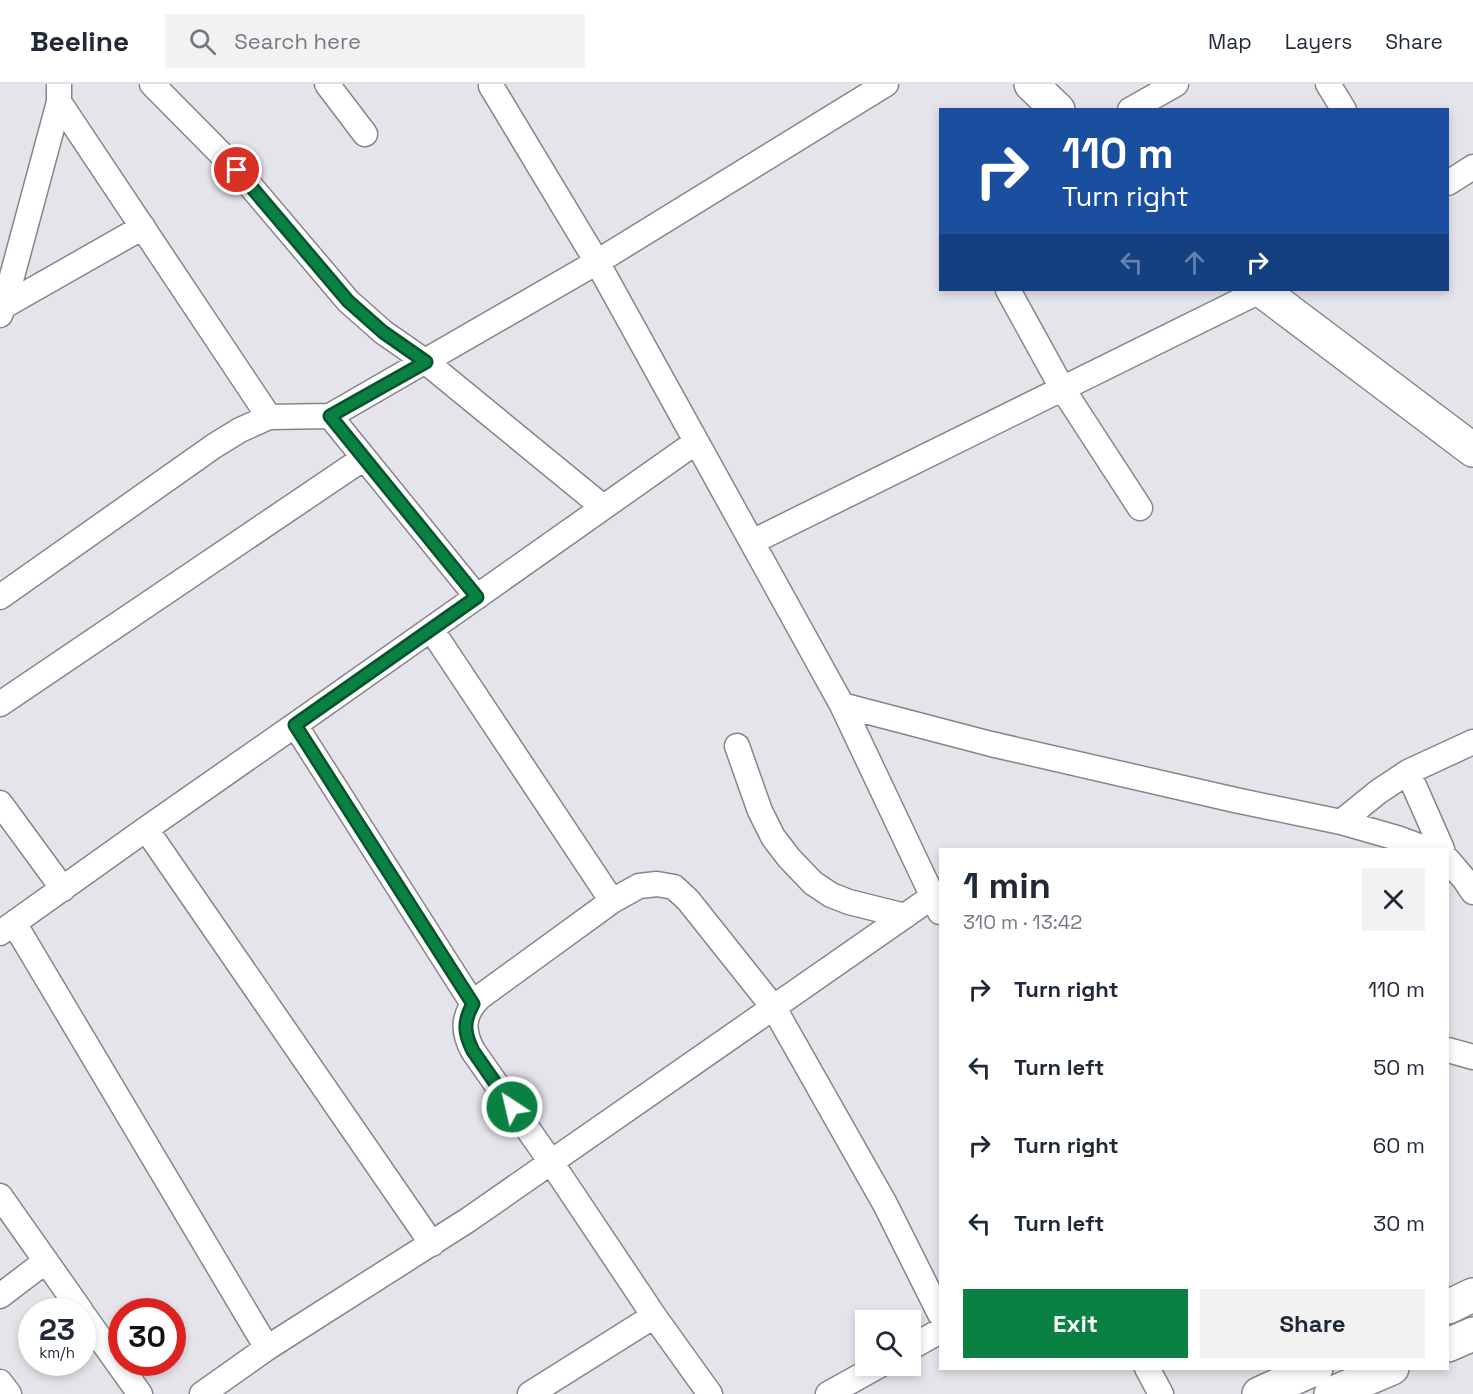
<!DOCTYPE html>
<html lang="en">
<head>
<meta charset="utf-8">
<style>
  body { margin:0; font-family:"Space Grotesk",sans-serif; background:#f2f2f3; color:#1f2937; height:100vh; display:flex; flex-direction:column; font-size:22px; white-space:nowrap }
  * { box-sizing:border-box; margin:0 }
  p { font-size:20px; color:#747a83 }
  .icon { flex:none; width:33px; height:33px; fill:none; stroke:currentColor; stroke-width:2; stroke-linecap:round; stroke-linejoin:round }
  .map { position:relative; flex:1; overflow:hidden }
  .details { position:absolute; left:939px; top:764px; width:510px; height:522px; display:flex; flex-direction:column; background:#fff; border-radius:0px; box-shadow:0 3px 9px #0003 }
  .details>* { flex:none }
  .banner { position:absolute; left:939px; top:24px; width:510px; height:183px; border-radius:0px; box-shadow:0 3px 9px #0003; background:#1a4fa0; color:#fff; overflow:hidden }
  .fabs { position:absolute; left:855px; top:1226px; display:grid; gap:12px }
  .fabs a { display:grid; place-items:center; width:66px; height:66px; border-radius:0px; background:#fff; box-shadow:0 3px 9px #0003; font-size:30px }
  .speed { position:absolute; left:18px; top:1214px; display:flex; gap:12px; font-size:30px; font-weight:700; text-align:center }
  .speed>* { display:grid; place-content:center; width:78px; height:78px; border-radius:50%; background:#fff; box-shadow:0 3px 9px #0003; line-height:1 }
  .speed small { font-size:15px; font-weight:400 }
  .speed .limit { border:9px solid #d22; background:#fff; color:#111 }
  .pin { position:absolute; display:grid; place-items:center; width:51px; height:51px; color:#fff; margin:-26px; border:3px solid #fff; border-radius:50%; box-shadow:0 2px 6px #0007 }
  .me { position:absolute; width:66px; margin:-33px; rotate:325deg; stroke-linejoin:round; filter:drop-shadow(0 0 4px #0008) }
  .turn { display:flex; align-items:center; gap:21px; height:126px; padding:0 24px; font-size:27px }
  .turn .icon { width:78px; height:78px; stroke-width:2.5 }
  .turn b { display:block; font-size:42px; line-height:51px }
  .lanes { display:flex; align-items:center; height:57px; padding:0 24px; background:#0003; justify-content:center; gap:30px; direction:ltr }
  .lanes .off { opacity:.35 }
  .round { display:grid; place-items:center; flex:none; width:63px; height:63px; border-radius:0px; background:#f2f2f3 }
  .summary { display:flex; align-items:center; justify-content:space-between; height:102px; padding:0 24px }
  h1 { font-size:36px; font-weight:700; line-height:45px }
  .cta { display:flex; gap:12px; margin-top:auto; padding:12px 24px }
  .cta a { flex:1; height:69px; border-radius:0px; background:#0b8043; color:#fff; font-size:24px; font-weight:700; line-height:69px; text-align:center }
  .cta a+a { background:#f2f2f3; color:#1f2937 }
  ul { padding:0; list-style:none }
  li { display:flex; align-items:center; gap:18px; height:78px; padding:0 24px }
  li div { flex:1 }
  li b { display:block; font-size:22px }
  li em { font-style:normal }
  header { display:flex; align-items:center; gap:36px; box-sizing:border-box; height:84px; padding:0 30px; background:#fff; border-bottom:2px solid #e0e1e3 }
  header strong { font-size:28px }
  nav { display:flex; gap:33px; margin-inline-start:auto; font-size:21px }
  .search { width:420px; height:54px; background:#f2f2f3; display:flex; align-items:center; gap:15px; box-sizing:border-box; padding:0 21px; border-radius:0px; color:#747a83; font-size:22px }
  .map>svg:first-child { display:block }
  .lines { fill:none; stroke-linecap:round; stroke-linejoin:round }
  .street-casing { stroke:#87858c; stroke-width:27 }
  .secondary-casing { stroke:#87858c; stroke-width:36 }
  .street { stroke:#fff; stroke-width:24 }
  .secondary { stroke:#fff; stroke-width:33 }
  .route-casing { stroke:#07532c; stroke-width:15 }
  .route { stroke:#0b8043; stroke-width:10 }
</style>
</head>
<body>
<header>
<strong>Beeline</strong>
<div class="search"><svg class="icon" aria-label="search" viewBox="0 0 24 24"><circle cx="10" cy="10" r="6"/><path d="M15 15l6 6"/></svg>Search here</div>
<nav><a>Map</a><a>Layers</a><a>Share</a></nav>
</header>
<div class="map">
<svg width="1473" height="1310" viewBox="0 0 1473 1310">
  <rect width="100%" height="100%" fill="#e6e4eb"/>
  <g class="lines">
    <g class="street-casing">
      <path id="street" d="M152,0L237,86L348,217L383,248L426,278L603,423
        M327,0L365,50
        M886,0L597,178L842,621L940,828
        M1328,0L1344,26
        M59,18L269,333
        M1130,26L1176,0
        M1448,99L1473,83
        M1008,206L1062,304L1140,424
        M4,222L143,143
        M0,231L4,222L59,18V0
        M330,332L477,513
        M752,458L1262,206
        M0,513L214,362L240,346L269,333L330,332L597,178L491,2
        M431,545L612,817
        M0,620L364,374
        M842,621L991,660L1235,716L1341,738L1397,754L1427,765
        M295,641L473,920
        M737,662L760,727L773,753L789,774L813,799L831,811L849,818L905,832
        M1408,688L1473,658
        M0,719L63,805
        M1341,738L1378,708L1408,688L1442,765
        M146,745L432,1160
        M1448,776L1465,796L1473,808
        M14,839L267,1264
        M0,849L146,745L295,641L696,358
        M1448,966L1473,973
        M0,1112L81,1227
        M0,1212L46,1177
        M82,1229L140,1310
        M910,1264L940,1247
        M1147,1284L1161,1310
        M0,1298L9,1310
        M202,1310L267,1264L468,1136L932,813
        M530,1310L654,1232
        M710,1310L654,1232L551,1078L473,967C462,947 462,930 480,913L612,817L639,802L657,800L674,803L688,816L774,924L885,1120L940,1230
        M828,1310L880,1281"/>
    </g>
    <g class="secondary-casing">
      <path id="secondary" d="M1031,0L1058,26
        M1261,206L1473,366
        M1448,1223L1473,1211
        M1448,1261L1473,1250
        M1259,1310L1316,1284
        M1331,1310L1392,1284"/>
    </g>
    <use href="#street" class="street"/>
    <use href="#secondary" class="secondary"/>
  </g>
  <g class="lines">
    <g class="route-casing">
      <path id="route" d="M237,86L348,217L383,248L426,278L330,332L477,513L295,641L473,920C463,938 464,949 473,967L512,1023"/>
    </g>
    <use href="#route" class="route"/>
  </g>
</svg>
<div class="fabs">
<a><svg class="icon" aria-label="search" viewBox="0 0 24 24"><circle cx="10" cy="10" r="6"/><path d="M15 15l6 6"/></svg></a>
</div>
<div class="speed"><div>23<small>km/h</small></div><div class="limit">30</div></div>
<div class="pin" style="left:237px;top:86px;background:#d93025"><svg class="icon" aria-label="arrive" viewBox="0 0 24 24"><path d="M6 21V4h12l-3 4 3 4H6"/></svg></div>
<svg class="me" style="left:512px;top:1023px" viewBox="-20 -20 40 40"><circle r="17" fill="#0b8043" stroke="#fff" stroke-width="3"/><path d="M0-11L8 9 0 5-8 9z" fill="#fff"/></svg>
<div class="banner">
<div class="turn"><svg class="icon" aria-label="right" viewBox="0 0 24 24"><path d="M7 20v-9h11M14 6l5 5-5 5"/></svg><div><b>110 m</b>Turn right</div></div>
<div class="lanes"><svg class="icon off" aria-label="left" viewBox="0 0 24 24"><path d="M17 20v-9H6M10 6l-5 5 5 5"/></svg><svg class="icon off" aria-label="ahead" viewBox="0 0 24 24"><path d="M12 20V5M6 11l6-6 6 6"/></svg><svg class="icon" aria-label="right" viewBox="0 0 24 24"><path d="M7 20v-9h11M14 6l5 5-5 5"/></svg></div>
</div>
<section class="details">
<div class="summary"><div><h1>1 min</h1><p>310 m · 13:42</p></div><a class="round"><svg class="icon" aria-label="close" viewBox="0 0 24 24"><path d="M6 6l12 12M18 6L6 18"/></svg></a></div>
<ul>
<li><svg class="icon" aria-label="right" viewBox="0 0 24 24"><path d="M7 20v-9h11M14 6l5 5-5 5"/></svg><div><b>Turn right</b></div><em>110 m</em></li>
<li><svg class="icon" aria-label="left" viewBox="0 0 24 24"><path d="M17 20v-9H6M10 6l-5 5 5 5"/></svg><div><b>Turn left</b></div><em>50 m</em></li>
<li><svg class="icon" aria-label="right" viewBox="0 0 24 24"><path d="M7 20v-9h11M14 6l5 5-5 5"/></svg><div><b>Turn right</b></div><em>60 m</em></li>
<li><svg class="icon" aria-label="left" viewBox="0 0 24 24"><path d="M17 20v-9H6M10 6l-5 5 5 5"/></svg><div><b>Turn left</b></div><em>30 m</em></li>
</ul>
<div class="cta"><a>Exit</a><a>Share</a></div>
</section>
</div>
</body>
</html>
